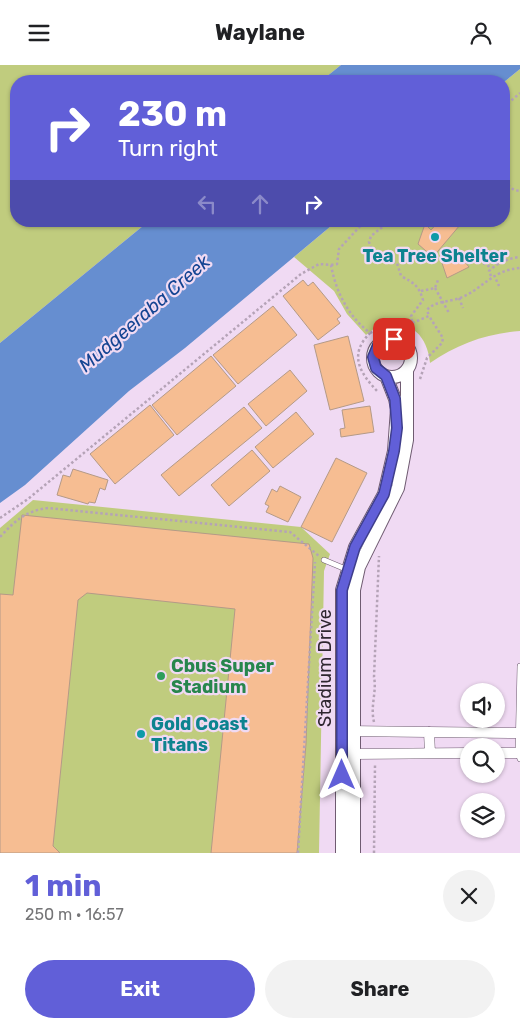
<!DOCTYPE html>
<html lang="en">
<head>
<meta charset="utf-8">
<style>
  body { margin:0; font-family:Rubik,sans-serif; background:#f2f2f2; color:#202124; height:100vh; display:flex; flex-direction:column; font-size:19px; white-space:nowrap }
  * { box-sizing:border-box; margin:0 }
  p { font-size:16px; color:#757577 }
  .icon { flex:none; width:28px; height:28px; fill:none; stroke:currentColor; stroke-width:2; stroke-linecap:round; stroke-linejoin:round }
  .map { position:relative; height:788px; overflow:hidden }
  .drawer { display:flex; flex-direction:column; background:#fff; flex:1 }
  .drawer>* { flex:none }
  .hud { position:absolute; left:10px; top:10px; width:500px; height:152px; border-radius:20px; box-shadow:0 1px 4px #0004; background:#615fd8; color:#fff; overflow:hidden }
  .fabs { position:absolute; left:460px; top:618px; display:grid; gap:10px }
  .fabs a { display:grid; place-items:center; width:45px; height:45px; border-radius:50%; background:#fff; box-shadow:0 1px 4px #0004; font-size:25px }
  .pin { position:absolute; display:grid; place-items:center; width:42px; height:42px; color:#fff; margin:-21px; border-radius:10px; box-shadow:0 2px 8px #0006 }
  .me { position:absolute; width:55px; margin:-28px; rotate:0deg; stroke-linejoin:round; filter:drop-shadow(0 0 4px #0008) }
  .turn { display:flex; align-items:center; gap:18px; height:105px; padding:0 25px; font-size:22px }
  .turn .icon { width:65px; height:65px; stroke-width:2.5 }
  .turn b { display:block; font-size:35px; line-height:42px }
  .lanes { display:flex; align-items:center; height:48px; padding:0 25px; background:#0003; justify-content:center; gap:25px; direction:ltr }
  .lanes .off { opacity:.35 }
  .round { display:grid; place-items:center; flex:none; width:52px; height:52px; border-radius:26px; background:#f2f2f2 }
  .overview { display:flex; align-items:center; justify-content:space-between; height:85px; padding:0 25px }
  h1 { font-size:30px; font-weight:700; line-height:38px; color:#615fd8 }
  .button { display:flex; gap:10px; margin-top:auto; padding:10px 25px }
  .button a { flex:1; height:58px; border-radius:30px; background:#615fd8; color:#fff; font-size:20px; font-weight:700; line-height:58px; text-align:center }
  .button a+a { background:#f2f2f2; color:#202124 }
  header { display:flex; justify-content:space-between; align-items:center; height:65px; padding:0 25px; background:#fff; font-size:22px; font-weight:700 }
  .map>svg:first-child { display:block }
  .green { fill:#c0cc7e }
  .water { fill:#668ed0 }
  .building { fill:#f6bd92; stroke:#b49a87 }
  .lines { fill:none; stroke-linecap:round; stroke-linejoin:round }
  .service-casing { stroke:#6f5b71; stroke-width:6 }
  .minor-casing { stroke:#6f5b71; stroke-width:11 }
  .tertiary-casing { stroke:#6f5b71; stroke-width:14 }
  .path { stroke:#b5a3b7; stroke-width:2.5; stroke-dasharray:2.5 2.5; stroke-linecap:butt }
  .service { stroke:#fff; stroke-width:5 }
  .minor { stroke:#fff; stroke-width:10 }
  .tertiary { stroke:#fff; stroke-width:12 }
  .route-casing { stroke:#3f3e8c; stroke-width:12 }
  .route { stroke:#615fd8; stroke-width:9 }
  .culture-dot { fill:#0f9aa8; stroke:#f0daf3; stroke-width:2 }
  .leisure-dot { fill:#2e9e5b; stroke:#f0daf3; stroke-width:2 }
  .labels { text-anchor:middle; stroke-width:4.5; stroke-linejoin:round; paint-order:stroke }
  .culture-label { font-size:18px; font-weight:bold; fill:#0d838f; stroke:#f0daf3 }
  .leisure-label { font-size:18px; font-weight:bold; fill:#27864d; stroke:#f0daf3; text-anchor:start }
  .street-label { font-size:18px; fill:#2e262f; stroke:#f0daf3 }
  .water-label { font-size:19px; font-style:italic; fill:#144492; stroke:#f0daf3 }
</style>
</head>
<body>
<header><svg class="icon" aria-label="menu" viewBox="0 0 24 24"><path d="M4 6h16M4 12h16M4 18h16"/></svg>Waylane<svg class="icon" aria-label="person" viewBox="0 0 24 24"><circle cx="12" cy="8" r="4"/><path d="M4 21q1-7 8-7t8 7"/></svg></header>
<div class="map">
<svg width="520" height="788" viewBox="0 0 520 788">
  <rect width="100%" height="100%" fill="#f0daf3"/>
  <path class="green" d="M0,0H341L321,16H16V156H149L0,278Z
    M520,4V266C488,268 457,279 430,298C427,270 412,258 385,255L366,270L347,249L334,226L294,192L337,156H504V17Z
    M33,435L301,462L330,489L324,506L319,788H0V463Z"/>
  <path class="water" d="M341,0H520V4L504,17L321,16Z
    M149,156H337L185,283L129,326L25,420L0,438V278Z"/>
  <path class="building" d="M504,96L509,105L504,112Z
    M439,156H451L460,160L433,192L418,179L425,159L431,165Z
    M458,189L469,202L447,213L442,198Z
    M303,215L308,221L313,217L341,251L337,254L340,258L318,275L283,231Z
    M273,241L297,270L238,319L213,290Z
    M348,271L364,336L330,345L314,280Z
    M211,291L236,321L177,370L152,340Z
    M290,305L307,326L266,361L248,339Z
    M150,340L174,370L115,419L90,389Z
    M370,341L374,367L341,372L340,364L345,363L342,345Z
    M244,342L262,363L179,431L161,410Z
    M296,347L314,369L273,403L255,382Z
    M252,385L270,406L229,441L211,420Z
    M336,393L367,408L332,477L301,462Z
    M73,404L108,415L105,425L100,423L95,438L89,437L88,439L57,430L63,410L70,412Z
    M280,421L301,432L288,457L266,447L269,441L265,439L272,424L277,427Z
    M22,450L309,479L313,493L306,679L297,788H211L235,544L87,528L78,535L53,781L60,788H0V529L13,530Z"/>
  <g class="lines">
    <g class="service-casing">
      <path id="service" d="M324,495L348,505
        M520,601L518,688L520,694"/>
    </g>
    <g class="minor-casing">
      <path id="minor" d="M347,666L518,668
        M429,667L430,688
        M496,688H518
        M353,689L469,688"/>
    </g>
    <g class="tertiary-casing">
      <path id="tertiary" d="M373 293a19 19 0 1 1 38 0a19 19 0 1 1-38 0Z
        M342,788V525L355,482L384,429L394,386L397,344L395,334L386,311
        M354,788V525L359,502L398,423L407,375V305"/>
    </g>
    <path class="path" d="M504,42L520,28
      M504,117L514,125L520,126
      M504,118L509,109
      M390,156L371,171L369,177L374,191L397,198L401,211C414,218 419,221 423,235L411,251L412,257
      M483,198L492,203
      M331,200L337,199L339,184L365,156
      M494,210L499,221
      M491,211L489,206C497,198 509,193 520,192
      M435,223L449,248
      M421,226L435,223L438,215
      M459,233L463,243
      M370,268L385,261L400,263L429,251L427,245C434,236 449,237 460,233C483,224 492,205 520,203
      M420,314L427,293L442,278L443,273L429,251
      M0,453L28,434L301,209L319,199L331,200C336,227 348,251 370,268C348,290 360,308 378,327
      M0,472C15,456 25,446 48,443L290,467L319,491
      M374,657C370,641 377,627 374,612L379,491
      M298,788L315,497
      M374,788L375,700"/>
    <use href="#service" class="service"/>
    <use href="#minor" class="minor"/>
    <use href="#tertiary" class="tertiary"/>
  </g>
  <g class="lines">
    <g class="route-casing">
      <path id="route" d="M342,710V525L355,482L384,429L394,386L397,363L395,334L386,311L376,303L373,292L378,280L382,276L394,274"/>
    </g>
    <use href="#route" class="route"/>
  </g>
  <g class="culture-dot">
    <circle cx="435" cy="172" r="5"/>
    <circle cx="141" cy="669" r="5"/>
  </g>
  <circle class="leisure-dot" cx="161" cy="611" r="5"/>
  <g class="labels">
    <g class="culture-label">
      <text x="435" y="197">Tea Tree Shelter</text>
      <text x="151" y="665" text-anchor="start">Gold Coast<tspan x="151" dy="21">Titans</tspan></text>
    </g>
    <g class="leisure-label">
      <text x="171" y="607">Cbus Super<tspan x="171" dy="21">Stadium</tspan></text>
    </g>
    <g class="street-label">
      <text transform="translate(325 603) rotate(-90)" y="6">Stadium Drive</text>
    </g>
    <g class="water-label">
      <text transform="translate(144 248) rotate(-41)" y="7">Mudgeeraba Creek</text>
    </g>
  </g>
</svg>
<div class="fabs">
<a><svg class="icon" aria-label="sound" viewBox="0 0 24 24"><path d="M4 9h4l5-4v14l-5-4H4zM17 9q2 3 0 6"/></svg></a>
<a><svg class="icon" aria-label="search" viewBox="0 0 24 24"><circle cx="10" cy="10" r="6"/><path d="M15 15l6 6"/></svg></a>
<a><svg class="icon" aria-label="layers" viewBox="0 0 24 24"><path d="M12 4l9 5-9 5-9-5zM3 14l9 5 9-5"/></svg></a>
</div>
<div class="pin" style="left:394px;top:274px;background:#d93025"><svg class="icon" aria-label="arrive" viewBox="0 0 24 24"><path d="M6 21V4h12l-3 4 3 4H6"/></svg></div>
<svg class="me" style="left:342px;top:710px" viewBox="-20 -20 40 40"><path d="M0-17L14 15 0 8-14 15z" fill="#615fd8" stroke="#fff" stroke-width="4"/></svg>
<div class="hud">
<div class="turn"><svg class="icon" aria-label="right" viewBox="0 0 24 24"><path d="M7 20v-9h11M14 6l5 5-5 5"/></svg><div><b>230 m</b>Turn right</div></div>
<div class="lanes"><svg class="icon off" aria-label="left" viewBox="0 0 24 24"><path d="M17 20v-9H6M10 6l-5 5 5 5"/></svg><svg class="icon off" aria-label="ahead" viewBox="0 0 24 24"><path d="M12 20V5M6 11l6-6 6 6"/></svg><svg class="icon" aria-label="right" viewBox="0 0 24 24"><path d="M7 20v-9h11M14 6l5 5-5 5"/></svg></div>
</div>
</div>
<section class="drawer">
<div class="overview"><div><h1>1 min</h1><p>250 m · 16:57</p></div><a class="round"><svg class="icon" aria-label="close" viewBox="0 0 24 24"><path d="M6 6l12 12M18 6L6 18"/></svg></a></div>
<div class="button"><a>Exit</a><a>Share</a></div>
</section>
</body>
</html>
